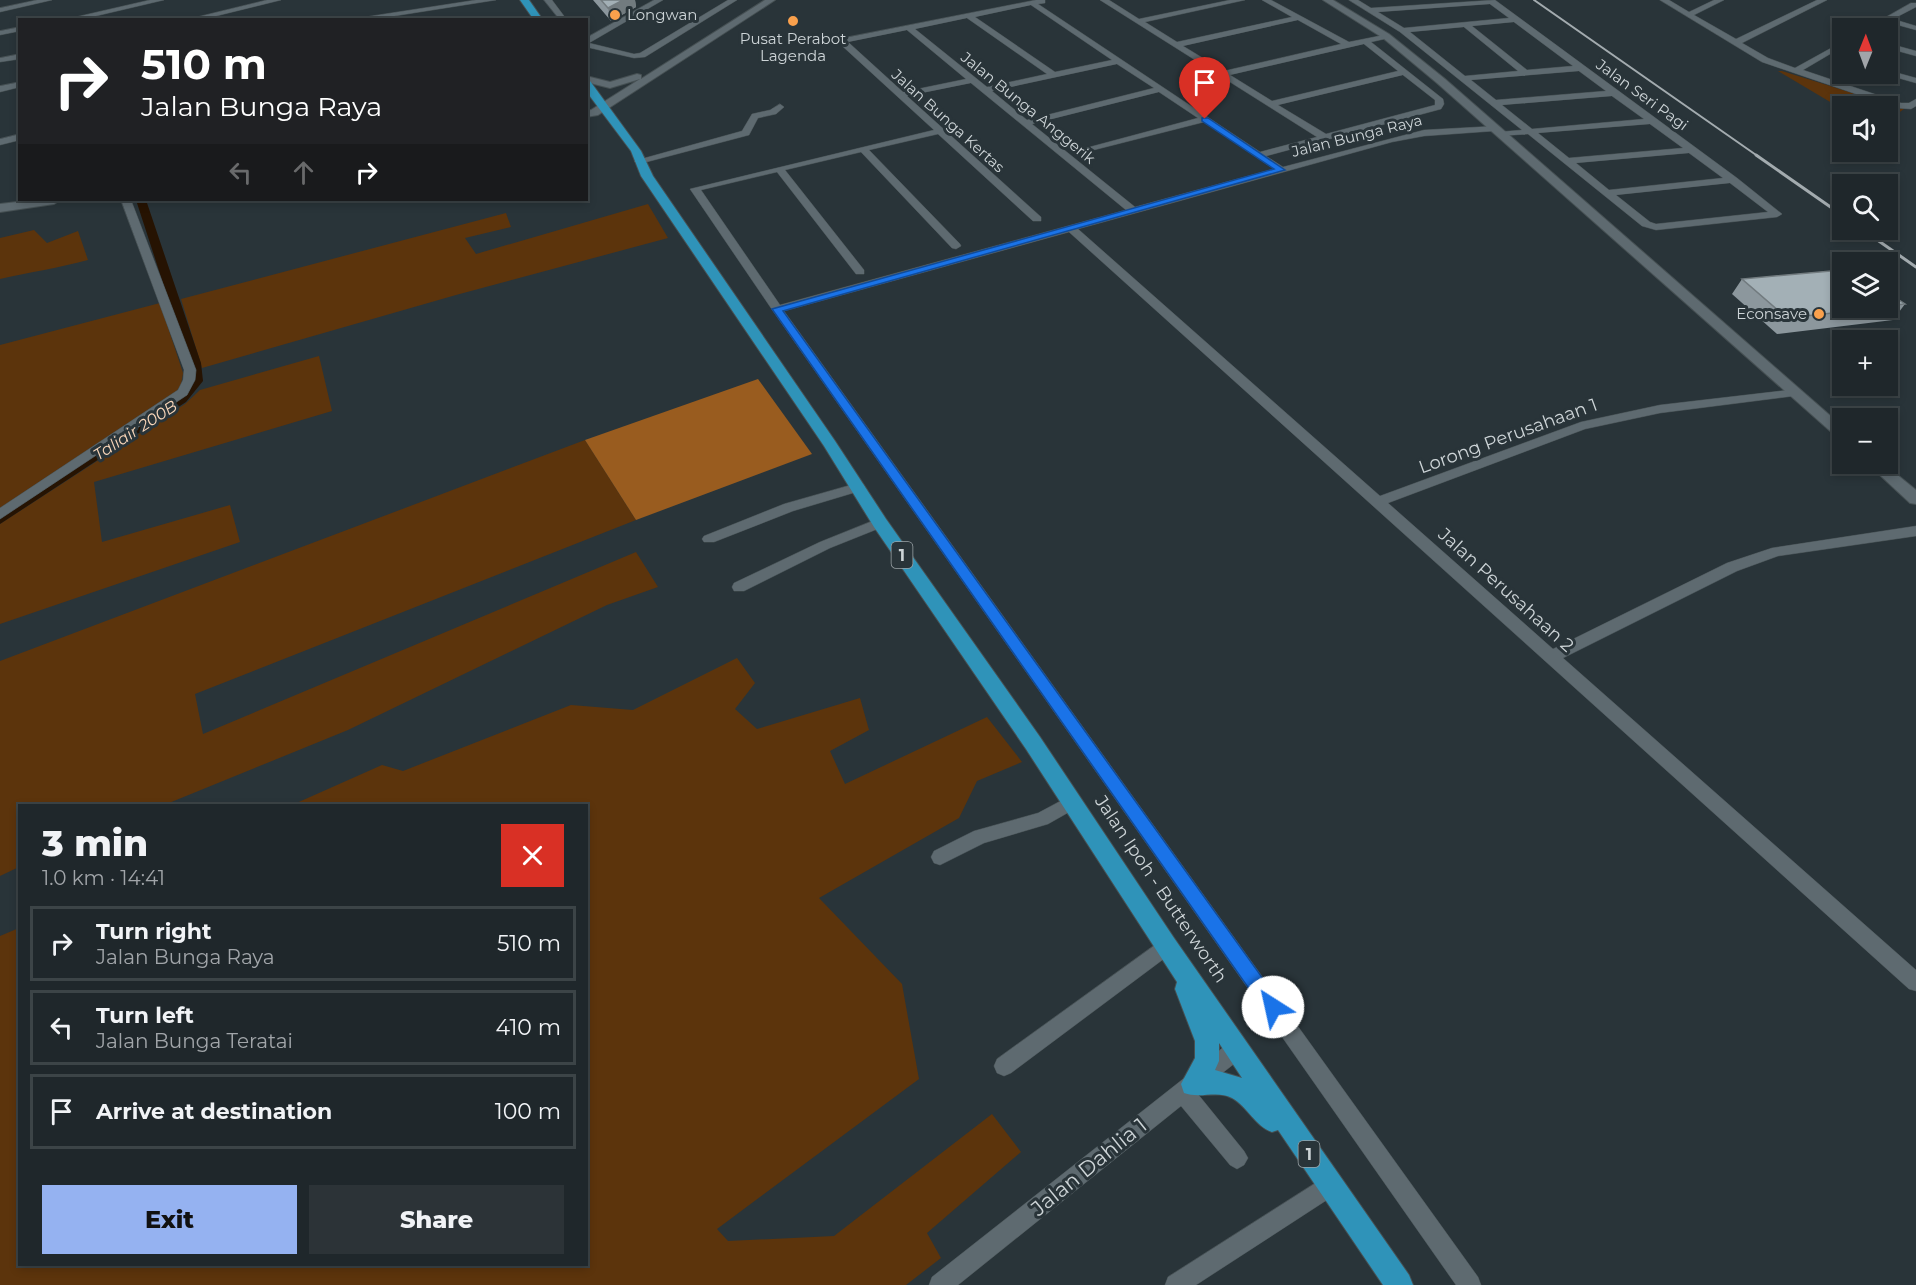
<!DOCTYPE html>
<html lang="en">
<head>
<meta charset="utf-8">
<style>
  body { margin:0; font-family:Montserrat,sans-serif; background:#2c3337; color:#f1f3f6; height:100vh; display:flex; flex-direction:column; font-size:22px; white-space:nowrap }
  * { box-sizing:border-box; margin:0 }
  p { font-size:20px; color:#a1a5a9 }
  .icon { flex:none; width:33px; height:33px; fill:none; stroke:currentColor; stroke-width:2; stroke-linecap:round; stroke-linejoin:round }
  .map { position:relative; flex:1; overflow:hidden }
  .drawer { position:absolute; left:18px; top:804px; width:570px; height:462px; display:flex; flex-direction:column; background:#1f272b; border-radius:0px; box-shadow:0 3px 9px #0003,0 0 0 2px #3c4447 }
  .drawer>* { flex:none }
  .top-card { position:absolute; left:18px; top:18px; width:570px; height:183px; border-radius:0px; box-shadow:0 3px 9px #0003,0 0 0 2px #3c4447; background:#202124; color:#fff; overflow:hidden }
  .needle { width:39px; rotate:1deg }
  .tools { position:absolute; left:1832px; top:18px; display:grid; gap:12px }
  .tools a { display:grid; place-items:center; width:66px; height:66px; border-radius:0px; background:#1f272b; box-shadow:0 3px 9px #0003,0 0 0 2px #3c4447; font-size:30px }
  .pin { position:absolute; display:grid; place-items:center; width:51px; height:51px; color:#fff; margin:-62px -26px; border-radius:50% 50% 50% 0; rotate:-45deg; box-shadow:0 0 6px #0007 }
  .pin .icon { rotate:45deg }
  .me { position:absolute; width:66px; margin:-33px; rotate:325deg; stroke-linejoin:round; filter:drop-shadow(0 0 4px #0008) }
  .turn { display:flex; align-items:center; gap:21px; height:126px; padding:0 24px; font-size:27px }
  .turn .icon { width:78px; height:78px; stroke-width:2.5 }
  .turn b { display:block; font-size:42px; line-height:51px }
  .lanes { display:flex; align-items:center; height:57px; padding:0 24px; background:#0003; justify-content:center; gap:30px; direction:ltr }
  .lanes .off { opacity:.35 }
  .round { display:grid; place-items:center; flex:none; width:63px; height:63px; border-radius:0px; background:#2c3337 }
  .overview { display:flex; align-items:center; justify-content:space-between; height:102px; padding:0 24px }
  h1 { font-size:36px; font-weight:800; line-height:45px }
  .cta { display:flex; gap:12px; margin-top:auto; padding:12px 24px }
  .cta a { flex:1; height:69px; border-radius:0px; background:#95b2f1; color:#111; font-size:24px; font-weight:800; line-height:69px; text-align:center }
  .cta a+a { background:#2c3337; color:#f1f3f6 }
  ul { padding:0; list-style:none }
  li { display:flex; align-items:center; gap:18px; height:75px; margin:0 12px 9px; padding:0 12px; border:3px solid #3c4447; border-radius:0px }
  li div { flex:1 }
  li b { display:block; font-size:22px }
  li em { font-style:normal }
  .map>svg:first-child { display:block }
  .green { fill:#5c340c }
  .forest { fill:#995c1f }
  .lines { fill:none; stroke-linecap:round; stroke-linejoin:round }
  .canal { fill:#261302; fill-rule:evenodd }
  .street-casing { stroke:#465053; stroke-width:1 }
  .secondary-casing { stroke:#465053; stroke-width:2 }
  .highway-casing { stroke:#465053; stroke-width:2 }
  .street { fill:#5e6a70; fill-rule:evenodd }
  .secondary { fill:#5e6a70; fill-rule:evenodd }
  .highway { fill:#2f93b9; fill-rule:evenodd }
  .rail-far1 { stroke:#a3abaf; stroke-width:2 }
  .rail { stroke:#a3abaf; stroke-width:3 }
  .wall { fill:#8c979d }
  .shaded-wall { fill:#727b7f }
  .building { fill:#a3b0b6; stroke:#727b7f; stroke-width:1.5 }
  .route { fill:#1a73e8; stroke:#114b97; stroke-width:1.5 }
  .poi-dot { fill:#f9a04c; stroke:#293439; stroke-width:2 }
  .labels { text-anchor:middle; stroke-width:6; stroke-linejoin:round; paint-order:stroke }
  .far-poi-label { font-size:15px; fill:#cdd4d7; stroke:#293439; text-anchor:start }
  .far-street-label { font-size:15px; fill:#cdd4d7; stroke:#293439 }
  .far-water-label { font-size:16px; font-style:italic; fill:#f9d6b9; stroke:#293439 }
  .shield { fill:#293439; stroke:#9ca4a8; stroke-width:1.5 }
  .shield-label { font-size:16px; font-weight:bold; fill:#cdd4d7 }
  .street-label { font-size:18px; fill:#cdd4d7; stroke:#293439 }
  .near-street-label { font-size:21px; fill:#cdd4d7; stroke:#293439 }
</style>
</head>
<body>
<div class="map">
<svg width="1916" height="1285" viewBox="0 0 1916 1285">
  <rect width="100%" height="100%" fill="#293439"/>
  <path class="green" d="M1778,71H1782L1904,109L1887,121V106H1842V109Z
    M648,204L668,238L456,295L202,368L181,299L506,213L511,227L465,238L476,254Z
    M34,230L47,243L78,231L88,260C59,268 30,272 0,279V238Z
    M160,303L183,373L181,385L173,396L0,509V345Z
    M319,356L332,411L94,482L102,542L230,505L240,542L0,624V524L185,404L200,390Z
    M585,440L636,520L195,694L203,734L636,552L658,587L607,605L348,730L164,805L20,806L19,867L0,876V661Z
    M737,658L755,683L735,709L757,729L860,698L869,730L830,751L845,784L987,717L1022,762L977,781L959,818L819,898L902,984L919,1079L717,1229L728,1241L834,1236L992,1114L1021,1152L927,1233L941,1258L906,1285H0V936L19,928L20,1264H586V806L292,805L382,765L403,771L571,705L633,710Z"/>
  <path class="forest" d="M758,379L812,454L636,520L585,440Z"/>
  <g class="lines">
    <path class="canal" d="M136,200H146L201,363L203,381L186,402L0,524V513L178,396L191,381L189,363Z"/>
    <g class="street-casing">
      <path id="street" d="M37,0H52L0,12V8Z
        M150,0H164L79,20H63Z
        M267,0H281L200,20H185Z
        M476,0H496L369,20H346Z
        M544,0H552L567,20H560Z
        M654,0H663L589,43L634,54L640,53L728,0H737L645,57L634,58L586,47V38Z
        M1036,0H1045V3L1038,4L1260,152L1317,137L1100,0H1109L1139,19L1230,0H1245L1145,22L1177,42L1292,17L1262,0H1271L1349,42L1389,34V38L1371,42L1443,99L1444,104L1441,109L1266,156L1283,167L1424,130L1497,126V130L1494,131L1424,136L1392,142L1078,229L1380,496L1581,422L1660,405L1798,389V395L1794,396L1660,413L1585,429L1388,503L1553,649L1727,563L1772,548L1916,526V536L1778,556L1737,571L1563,658L1916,970V991L1909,989L1069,232L784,311L1478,1277L1481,1285H1456L773,311L690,189L934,130L839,43V39ZM1031,5L1112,60L1055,72L975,17ZM967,18L1047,74L987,87L915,29ZM1298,20L1341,44L1224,71L1183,46ZM907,30L966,79L903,92L848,42ZM1364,44L1398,71L1272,101L1230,75ZM1117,64L1154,88L1027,120L992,91ZM1403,75L1435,100V105L1326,134L1278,105ZM971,83L1126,210L780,305L701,190L777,172L856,274H864V270L785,170L861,152L952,248L956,249L961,246L960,244L869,150L938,134L1033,221H1041V217L907,96ZM1159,92L1198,118L1086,148V152L1204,122L1274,169L1135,207L1032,124Z
        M1349,0H1358L1371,8L1495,0L1737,178L1782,214L1777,217L1656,230L1642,226L1528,134L1498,136V132L1522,130L1400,32ZM1490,4L1509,18L1404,28L1378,12ZM1514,22L1573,66L1527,70L1472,26ZM1464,27L1518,71L1465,76L1410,32ZM1579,71L1606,91L1496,100L1471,80ZM1612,96L1644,119L1532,129L1502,105ZM1650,124L1683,148L1569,158L1538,133ZM1689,153L1723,178L1609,190L1576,163ZM1730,183L1768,212L1656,224L1650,222L1616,195Z
        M1660,0H1669L1689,12L1714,0H1724L1694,15L1736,39L1817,0H1827L1742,43L1768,58L1795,68L1842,42V47L1803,70L1901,103H1909L1916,99V106L1911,109L1897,108L1762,62Z
        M1911,3H1916V7L1893,19L1916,26V30L1887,22L1876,28H1867Z
        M20,27V31L0,35V31Z
        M1887,43L1916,51V56L1887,48Z
        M20,54V59L0,62V58Z
        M1887,70L1916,78V83L1884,74H1887Z
        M20,82V87L0,92V86Z
        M780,104L784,107L776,114L758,118L749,135L639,164L634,161L742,131L752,114L770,110Z
        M20,134V140L0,145V139Z
        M121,200H131L196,370L195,380L187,395L0,519V508L178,390L183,380L184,370Z
        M858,483L863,484L865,487L863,490L793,511L714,542H704L702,539L704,536L784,504Z
        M880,518L885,520L887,523L885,526L830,548L744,591H734L732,587L734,583L820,542Z
        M1072,795L1078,797L1080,802L1078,807L1048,824L984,843L940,865L934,863L931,857L934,851L974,831L1038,813Z
        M1166,937L1173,940L1175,946L1173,952L1011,1073L1004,1076L997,1073L994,1066L997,1059Z
        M1237,1039L1244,1042L1247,1049L1244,1056L1197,1093L1244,1151L1248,1158L1244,1165L1237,1169L1230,1165L1181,1106L958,1285H929L932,1277L1230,1042Z
        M1325,1177L1333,1180L1336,1188L1333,1196L1196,1285H1165L1168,1277Z"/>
    </g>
    <g class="secondary-casing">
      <path id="secondary" d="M765,0H775L598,115L586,117V111L591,110L640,79L610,88L586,82V76L610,82L637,74L641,75V79Z
        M1323,0H1333L1389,34L1445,79L1842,426V439L1837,437L1437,83L1383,38Z
        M34,200H60L54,204L0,212V204Z
        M1868,464H1884L1916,490V504L1910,503Z"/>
    </g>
    <g class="highway-casing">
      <path id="highway" d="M520,0H529L543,20H534Z
        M586,80L590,81L641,151L653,176L835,441L886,519L1040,737L1174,938L1409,1275L1413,1285H1383L1278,1130L1272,1132C1255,1126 1248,1107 1232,1098C1217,1090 1200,1099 1184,1093L1181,1084L1195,1058V1041L1175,989L1177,982L1026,749L874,527L824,446L641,176L631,151L586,91ZM1219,1043L1242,1078L1215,1070L1219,1061Z"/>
    </g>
    <use href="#street" class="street"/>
    <use href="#secondary" class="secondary"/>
    <use href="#highway" class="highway"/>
    <path class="rail-far1" d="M1534,0L1759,157"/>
    <path class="rail" d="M1756,155L1842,215
      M1863,230L1916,267"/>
  </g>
  <path class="wall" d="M593,0H635L636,7L611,21Z
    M1742,279L1842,308H1887V292L1905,304L1893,320L1777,334L1732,294Z"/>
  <path class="shaded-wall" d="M623,0H635L636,7L611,21L608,8Z"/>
  <path class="building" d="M601,0H623L608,8Z
    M1842,270V308H1878L1787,318L1742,279Z
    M1887,292L1905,304L1887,306Z"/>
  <path class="route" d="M1202,118H1208L1285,170L783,311L1279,1001L1281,1007L1279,1013L1273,1016L1266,1013L772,309L1274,169L1202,121Z"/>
  <g class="poi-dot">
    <circle cx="615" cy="15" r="6"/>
    <circle cx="793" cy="21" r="6"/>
    <circle cx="1819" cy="314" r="6"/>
  </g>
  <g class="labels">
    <g class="far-poi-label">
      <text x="627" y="20">Longwan</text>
      <text x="793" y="44" text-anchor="middle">Pusat Perabot<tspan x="793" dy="17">Lagenda</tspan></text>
      <text x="1807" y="319" text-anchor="end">Econsave</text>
    </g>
    <g class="far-street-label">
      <text transform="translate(1642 95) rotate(36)" y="5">Jalan Seri Pagi</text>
      <text transform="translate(1028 108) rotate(39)" y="5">Jalan Bunga Anggerik</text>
      <text transform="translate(948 121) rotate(42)" y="5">Jalan Bunga Kertas</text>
      <text transform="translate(1357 136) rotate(-14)" y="5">Jalan Bunga Raya</text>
    </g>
    <g class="far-water-label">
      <text transform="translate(135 430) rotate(-33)" y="6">Taliair 200B</text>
    </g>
    <g class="shield">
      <rect x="891.5" y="542" width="21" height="26" rx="4.5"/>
      <rect x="1298.5" y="1141" width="21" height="26" rx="4.5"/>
    </g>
    <g class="shield-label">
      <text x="902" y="561">1</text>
      <text x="1309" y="1160">1</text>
    </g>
    <g class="street-label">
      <text transform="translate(1508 436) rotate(-20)" y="6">Lorong Perusahaan 1</text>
      <text transform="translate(1506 590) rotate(42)" y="6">Jalan Perusahaan 2</text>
      <text transform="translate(1161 889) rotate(56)" y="6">Jalan Ipoh - Butterworth</text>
    </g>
    <g class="near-street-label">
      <text transform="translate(1089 1167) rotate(-39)" y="7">Jalan Dahlia 1</text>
    </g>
  </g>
</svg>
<div class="tools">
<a><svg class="needle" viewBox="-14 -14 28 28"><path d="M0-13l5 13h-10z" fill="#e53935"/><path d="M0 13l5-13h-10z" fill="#a1a5a9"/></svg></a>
<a><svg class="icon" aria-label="sound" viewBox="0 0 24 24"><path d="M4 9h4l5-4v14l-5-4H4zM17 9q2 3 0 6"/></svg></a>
<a><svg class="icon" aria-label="search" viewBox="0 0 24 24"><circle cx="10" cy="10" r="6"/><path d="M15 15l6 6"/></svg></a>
<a><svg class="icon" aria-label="layers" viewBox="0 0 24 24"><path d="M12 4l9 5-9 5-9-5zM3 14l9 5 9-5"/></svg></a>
<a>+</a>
<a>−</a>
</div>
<div class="pin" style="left:1205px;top:119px;background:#d93025"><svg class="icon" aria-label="arrive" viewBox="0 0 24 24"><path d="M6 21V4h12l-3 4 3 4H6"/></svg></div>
<svg class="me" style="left:1273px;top:1007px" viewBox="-20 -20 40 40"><circle r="19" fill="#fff"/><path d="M0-13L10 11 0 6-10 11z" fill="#1a73e8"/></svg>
<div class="top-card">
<div class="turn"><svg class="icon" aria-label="right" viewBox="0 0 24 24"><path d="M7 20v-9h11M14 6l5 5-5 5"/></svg><div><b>510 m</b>Jalan Bunga Raya</div></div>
<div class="lanes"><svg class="icon off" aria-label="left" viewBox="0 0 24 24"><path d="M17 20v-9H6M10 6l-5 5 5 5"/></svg><svg class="icon off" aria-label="ahead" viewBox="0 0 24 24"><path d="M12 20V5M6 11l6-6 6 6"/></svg><svg class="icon" aria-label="right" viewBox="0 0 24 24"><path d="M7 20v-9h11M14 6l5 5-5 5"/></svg></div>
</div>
<section class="drawer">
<div class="overview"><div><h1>3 min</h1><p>1.0 km · 14:41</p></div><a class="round" style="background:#d93025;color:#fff"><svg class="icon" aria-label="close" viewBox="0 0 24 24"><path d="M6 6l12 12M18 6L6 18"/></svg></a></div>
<ul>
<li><svg class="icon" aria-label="right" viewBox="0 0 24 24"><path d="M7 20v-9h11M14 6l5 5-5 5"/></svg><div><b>Turn right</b><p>Jalan Bunga Raya</p></div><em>510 m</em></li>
<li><svg class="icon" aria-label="left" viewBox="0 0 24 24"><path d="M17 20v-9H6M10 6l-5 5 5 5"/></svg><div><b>Turn left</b><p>Jalan Bunga Teratai</p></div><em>410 m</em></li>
<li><svg class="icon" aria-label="arrive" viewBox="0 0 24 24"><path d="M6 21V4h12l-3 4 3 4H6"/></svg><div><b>Arrive at destination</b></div><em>100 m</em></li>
</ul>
<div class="cta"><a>Exit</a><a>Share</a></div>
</section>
</div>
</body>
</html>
